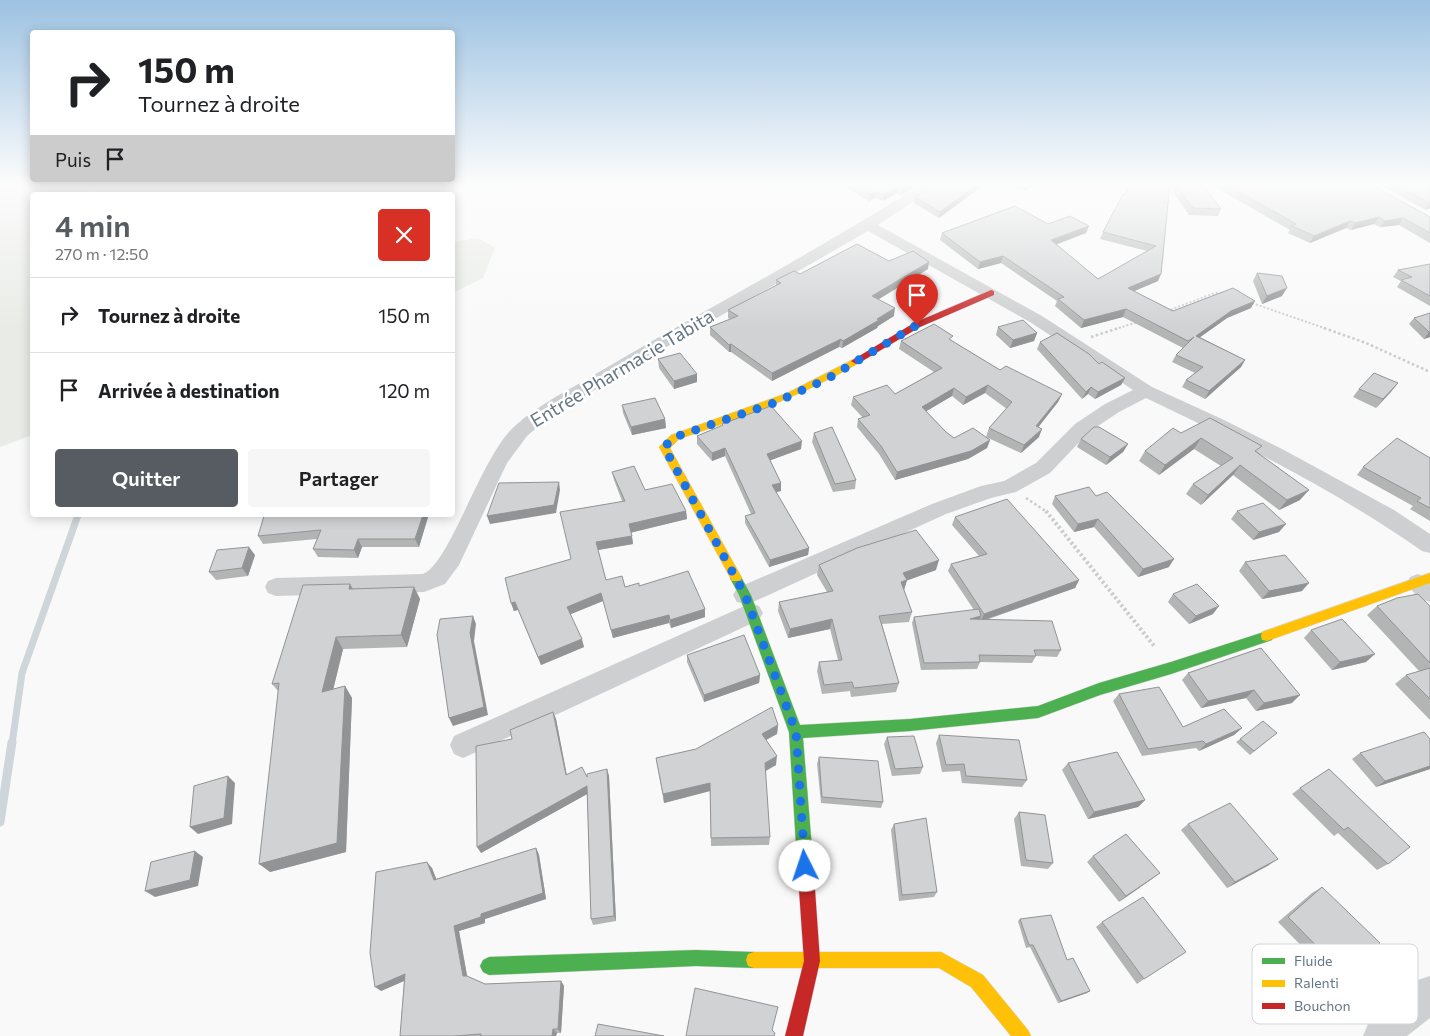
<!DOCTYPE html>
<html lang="fr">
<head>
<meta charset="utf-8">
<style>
  body { margin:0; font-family:Commissioner,sans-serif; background:#f6f6f6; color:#202124; height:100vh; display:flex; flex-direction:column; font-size:19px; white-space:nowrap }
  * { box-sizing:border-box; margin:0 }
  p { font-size:16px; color:#757577 }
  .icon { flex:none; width:28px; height:28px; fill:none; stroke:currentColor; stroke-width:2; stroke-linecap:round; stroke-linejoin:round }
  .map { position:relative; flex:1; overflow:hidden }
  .panel { position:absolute; left:30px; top:192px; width:425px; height:325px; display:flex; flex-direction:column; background:#fff; border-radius:5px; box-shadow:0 2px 12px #0003 }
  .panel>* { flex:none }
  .guide { position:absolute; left:30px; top:30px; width:425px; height:152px; border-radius:5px; box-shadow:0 2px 12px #0003; background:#fff; color:#202124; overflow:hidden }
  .pin { position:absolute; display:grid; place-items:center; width:42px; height:42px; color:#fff; margin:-51px -21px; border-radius:50% 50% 50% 0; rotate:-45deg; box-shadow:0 0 5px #0007 }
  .pin .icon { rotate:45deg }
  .me { position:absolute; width:55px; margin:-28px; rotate:356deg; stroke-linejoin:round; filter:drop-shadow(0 0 4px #0008) }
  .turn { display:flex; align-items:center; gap:18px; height:105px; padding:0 25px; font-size:22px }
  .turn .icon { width:65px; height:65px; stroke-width:2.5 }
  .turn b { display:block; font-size:35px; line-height:42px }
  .then { display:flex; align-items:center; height:48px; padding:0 25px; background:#0003; gap:10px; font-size:19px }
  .round { display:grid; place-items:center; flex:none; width:52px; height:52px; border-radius:5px; background:#f6f6f6 }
  .overview { display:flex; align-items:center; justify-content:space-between; height:85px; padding:0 25px }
  h1 { font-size:30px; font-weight:600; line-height:38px; color:#565c61 }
  .action { display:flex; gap:10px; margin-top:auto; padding:10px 25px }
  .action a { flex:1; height:58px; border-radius:5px; background:#565c61; color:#fff; font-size:20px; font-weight:600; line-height:58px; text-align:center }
  .action a+a { background:#f6f6f6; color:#202124 }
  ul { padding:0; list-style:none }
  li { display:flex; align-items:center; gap:15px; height:75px; padding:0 25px; border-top:1px solid #e0e0e0 }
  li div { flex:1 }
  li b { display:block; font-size:19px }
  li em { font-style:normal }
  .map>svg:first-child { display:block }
  .green { fill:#e8ebe6 }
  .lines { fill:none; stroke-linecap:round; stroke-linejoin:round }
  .stream-far2 { stroke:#ced6d9; stroke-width:4.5 }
  .stream-far1 { stroke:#ced6d9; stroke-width:7 }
  .stream { stroke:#ced6d9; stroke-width:9 }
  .fast-casing { stroke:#d5d6d7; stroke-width:1 }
  .slow-casing { stroke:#d5d6d7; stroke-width:1 }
  .jam-casing { stroke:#d5d6d7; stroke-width:1 }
  .path-far2 { stroke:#cbcccd; stroke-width:2; stroke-dasharray:2 2; stroke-linecap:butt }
  .path-far1 { stroke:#cbcccd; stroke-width:2.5; stroke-dasharray:2.5 2.5; stroke-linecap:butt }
  .path { stroke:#cbcccd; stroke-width:4; stroke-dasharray:2.5 2.5; stroke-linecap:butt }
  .street { fill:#cecfd0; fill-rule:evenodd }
  .fast { fill:#4caf50; fill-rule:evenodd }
  .slow { fill:#ffc107; fill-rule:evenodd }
  .jam { fill:#c62828; fill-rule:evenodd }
  .wall { fill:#b3b5b5 }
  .shaded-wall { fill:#929394 }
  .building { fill:#d0d2d3; stroke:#929394 }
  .route { stroke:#1a73e8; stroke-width:9; stroke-dasharray:0 16.2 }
  .labels { text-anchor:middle; stroke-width:5; stroke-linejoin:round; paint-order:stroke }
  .street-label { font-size:19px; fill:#657683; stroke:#fff }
  .key { fill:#fff; stroke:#d1d6da; stroke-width:1 }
  .key-label { font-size:14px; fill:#657683 }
</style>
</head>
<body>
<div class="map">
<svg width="1430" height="1036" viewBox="0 0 1430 1036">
  <rect width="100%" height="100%" fill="#f9f9f9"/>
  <path class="green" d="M0,184H468V187L444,195H32V435L0,447Z
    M478,238L495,248L483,278L453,293V242Z"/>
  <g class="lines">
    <path class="stream-far2" d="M88,184L109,195"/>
    <path class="stream-far1" d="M12,744L22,673L78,515"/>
    <path class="stream" d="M0,822L12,742"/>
    <g class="fast-casing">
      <path id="fast" d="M736,573L740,575L751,595L800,725L910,719L1038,706L1099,683L1171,662L1267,631L1272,632L1273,636L1272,640L1171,674L1100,695L1038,718L910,731L803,738L813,861L811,867L805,869L799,867L797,861L789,732L739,595L730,578L732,575Z
        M696,950L754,952L760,954L762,960L760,966L754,968L696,966L489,975L483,972L480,966L483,960L489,957Z"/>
    </g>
    <g class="slow-casing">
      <path id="slow" d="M856,358L861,361L859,363C802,396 741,418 679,439L670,448L742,578L740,581H732L659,447L671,435L787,393Z
        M1430,573V583L1267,641L1262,640L1261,636L1262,632Z
        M754,952H941L983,975L1028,1030L1031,1036H1011L971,987L939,968H754L748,966L746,960L748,954Z"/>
    </g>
    <g class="jam-casing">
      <path id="jam" d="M991,290L994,291V295L920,327L859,363L856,364L851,361L914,323Z
        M805,853L811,855L813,861L820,961L803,1036H785L804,961L797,861L799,855Z"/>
    </g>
    <path class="path-far2" d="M1252,303L1327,329
      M1167,311L1215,293H1225
      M1115,329L1138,322"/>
    <path class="path-far1" d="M1324,328L1366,343L1430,372
      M1091,337L1119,328
      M1026,498L1047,512"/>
    <path class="path" d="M1046,511L1155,647"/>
    <path class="street" d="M923,184H939L878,225L1042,316L1152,387L1222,419L1284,450L1394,510L1430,534V553L1422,551C1336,491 1241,443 1146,398L1119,412L1089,432L1050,473L1016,492L991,498L946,514L753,602L745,604L737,602L733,595L737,588L932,504L981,486L1004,481L1036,463L1075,424L1105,404L1133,390L1030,322L868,231L656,353L548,418L527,436L507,463L459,565L445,584L424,592L276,596L268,593L265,587L268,581L276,578L423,574C450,564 482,453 516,425C536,407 559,395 582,382C614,363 645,345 677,327C760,281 842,234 923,184Z
      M1418,574L1430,580V602C1420,599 1412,593 1407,583L1410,577Z
      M751,603L759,606L763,613L759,620L472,754L463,758L454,754L450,745L454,736Z
      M1430,976V1018L1407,1036H1363L1368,1024L1409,992L1418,980Z"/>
    <use href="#fast" class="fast"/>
    <use href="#slow" class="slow"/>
    <use href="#jam" class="jam"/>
  </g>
  <path class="wall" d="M745,184H763L759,186L745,185Z
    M841,184H919L901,195L897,193L883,201L875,198L869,201L841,185Z
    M934,184H985L939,218L914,203L915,197Z
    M1004,184H1033L1026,191Z
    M1129,184H1202L1221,209L1218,216L1189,215L1170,187L1158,281L1134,291L1173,311L1251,308L1227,318L1200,337L1245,360L1241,367L1205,399L1182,387L1186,380L1195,373L1172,362L1176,355L1183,348L1123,317L1081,328L1055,306L1057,301L1001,263L978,269L940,240L942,233L1048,224L1086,233L1056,245L1098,279L1147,251L1100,239L1103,232L1125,195Z
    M1210,184H1370L1430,217V243L1399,225L1380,227L1374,224L1351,230L1346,228L1310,243L1288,233L1290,230Z
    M1378,184H1430V208L1426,210Z
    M889,261L928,269L878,299L894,316L878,326L877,328L842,348L839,347L772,381L731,352H729L710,335V327L730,319L728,318V310L776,285V280L800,274Z
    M1430,264V306L1397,287L1401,281L1393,277L1398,270Z
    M1257,273L1282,296L1262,304L1253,281Z
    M1430,313V337L1424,339L1409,324L1414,318Z
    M998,327L1037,333L1034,341L1010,348L996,335Z
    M901,341H952L1000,370L1062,394L1058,402L1038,427L1039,437L1021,453L986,437L989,428L1007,409L985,393L963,405L952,396L926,411L946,432L954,438L990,440L987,448L968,459L895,480L879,454L857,427L858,419L863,418L851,405L853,397L895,394L934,372L899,349Z
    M1040,342L1099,364L1125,378L1121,385L1095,399L1088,394L1082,399L1037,349Z
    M658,359L697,374V382L674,389L659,368Z
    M1398,383L1376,408L1353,397L1359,389Z
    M622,405L665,419L666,428L632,435L623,413Z
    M722,424L801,449L770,460L781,483V491L776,492L809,548L808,555L769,567L745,523V516L751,514L725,456L712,461L697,444V436L722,426Z
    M814,433L856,480L855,489L833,492L812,442Z
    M1181,433L1258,452L1300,500L1279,510L1233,475L1201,505L1186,494L1193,484L1221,466L1194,449L1159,475L1139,461L1145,451Z
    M1081,439L1128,444L1123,452L1106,465L1077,447Z
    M1430,458V521L1410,509L1413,506L1357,475L1363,467Z
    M612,472L645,490L686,511L687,519L631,532L633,544L598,550L606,580L625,587L639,586L705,609V617L671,628L669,623L613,638L603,601L570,614L584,647L541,665L518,610L514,611L511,603L571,559L622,501L614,480Z
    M1055,496H1096L1169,567L1138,577L1094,527L1074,532L1052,504Z
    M1237,511L1279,532L1253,540L1231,519Z
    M274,515H427L428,517L419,547H362L358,558L318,557L313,549L317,539L263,544L258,536Z
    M955,517L1079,580L1075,588L986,620L1061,650L1057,657L1036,656L1032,663L980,662L977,669L921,670L912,623L914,617L974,610L948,571L951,564L979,556L952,525Z
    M255,555L248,576L216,580L209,572Z
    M1245,562L1302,591L1262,599L1239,571Z
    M819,565L936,570L907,580L904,590L912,612L909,622L882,624L899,683L896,692L851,697L850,691L822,694L817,671L819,662L838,660L830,629L788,638L778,611L779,602L827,592L817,575Z
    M414,587L420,599L407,647L343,649L333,689L345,686L352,698L346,852L270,872L278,691L272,684L353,589Z
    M1173,594L1213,614L1189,624L1168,602Z
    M1377,606H1430V720L1395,684L1406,675L1419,671L1367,615Z
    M1311,630L1366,662L1332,670L1304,638Z
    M1261,648L1292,703L1256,711L1246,698L1201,708L1182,680L1188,673Z
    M687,655L760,675L759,683L704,702L687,662Z
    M1119,694L1183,727L1242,728L1234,735L1199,751L1196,748L1142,756L1113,701Z
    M553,712L556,719L567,775L587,777L607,769L609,776L616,921L593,925L591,919L587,794L481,853L512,739Z
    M778,725L777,734L766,740L776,765L765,771L770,837L769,845L711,846L710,791L664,803L656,758L696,749Z
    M1277,733L1250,755L1236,742L1240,739Z
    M939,735L1027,780L1022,787L962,783L960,771L942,772L936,743Z
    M887,737L923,767L920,774L892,776L884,744Z
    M1430,739V769L1376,787L1352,759L1360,753Z
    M819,757L883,802L881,808L821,803L817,764Z
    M1068,763L1145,800L1138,807L1088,819L1062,770Z
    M1329,769L1388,864L1377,870L1338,833L1334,836L1292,794L1300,788Z
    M1019,812L1053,863L1048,869L1021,866L1014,819Z
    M894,824L937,892L934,897L899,901L891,830Z
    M1188,824L1269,865L1227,888L1181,830Z
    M536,848L539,855L546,899L485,919V923L459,931L467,976L485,984L561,981L564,986L561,1033H557L556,1036H400L404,981L381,991L432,868L436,879Z
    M1093,856L1160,873L1119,902L1087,862Z
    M1322,887L1347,977L1336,981L1278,922L1312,893Z
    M1020,919L1067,960L1087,993L1058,1003L1030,947L1026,948L1018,921Z
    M1102,922L1144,979L1137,984L1096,927Z"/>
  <path class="shaded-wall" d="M910,184H919L901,195L902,189Z
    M978,184H985L939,218L940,212Z
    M1033,184L1026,191L1028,185Z
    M898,186L897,193L883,201L884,195Z
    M876,192L875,198L869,201L870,194Z
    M1430,203V208L1426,210Z
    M1379,217L1374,224L1351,230L1355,223Z
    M1403,218L1399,225L1380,227L1385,221Z
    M1350,221L1346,228L1310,243L1314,236Z
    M1089,226L1086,233L1048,247L1051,240Z
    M1003,256L1001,263L978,269L980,262Z
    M929,262L928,269L871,304L872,296Z
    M1161,274L1158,281L1125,295L1128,288Z
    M1287,288L1282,296L1262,304L1267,296Z
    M1255,301L1251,308L1227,318L1192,343L1196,336L1231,311Z
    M895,308L894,316L878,326L877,328L842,348L843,341Z
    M1126,309L1123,317L1081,328L1084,320Z
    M1429,332H1430V337L1424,339Z
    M1037,333L1034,341L1010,348L1013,340Z
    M841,339L839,347L772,381V373Z
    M731,344V352H729V345Z
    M1245,360L1241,367L1205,399L1209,391Z
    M697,374V382L674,389V381Z
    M1125,378L1121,385L1095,399L1098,392Z
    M1398,383L1391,392L1376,408L1383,399Z
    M988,385L985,393L963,405L966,397Z
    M1091,387L1088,394L1082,399L1086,392Z
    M954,388L952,396L920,415L922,407Z
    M1062,394L1058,402L1033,434L1036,426Z
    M665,419L666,428L632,435L631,427Z
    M1042,429L1039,437L1021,453L1024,445Z
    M1201,438L1194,449L1159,475L1165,465Z
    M990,440L987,448L968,459L895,480L897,472Z
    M802,441L801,449L766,462L767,454Z
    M1128,444L1123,452L1106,465L1110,457Z
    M725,448V456L712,461V453Z
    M1240,465L1233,475L1201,505L1208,495Z
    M559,482L560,490L556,513L490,524L487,516Z
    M781,483V491L772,493V485Z
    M1309,490L1300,500L1279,510L1287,500Z
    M686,511L687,519L630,533L629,524Z
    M423,515H427L428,517L419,547L415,539Z
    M1098,519L1094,527L1074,532L1078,524Z
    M1286,524L1279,532L1253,540L1259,532Z
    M632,536L633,544L598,550L596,542Z
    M358,539L362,547L358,558L354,550Z
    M249,547L255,555L248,576L242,568Z
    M809,548L808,555L769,567L770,560Z
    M1174,559L1169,567L1138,577L1143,569Z
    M939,560L936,570L903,582L907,580L904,590L899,592L903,573Z
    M1079,580L1075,588L981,621L984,614Z
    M1309,583L1302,591L1262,599L1269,591Z
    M350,584L357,596L349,589Z
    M414,587L420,599L407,647L401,635Z
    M601,593L603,601L569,615L567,607Z
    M515,602L518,610L514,611L511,603Z
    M1219,606L1213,614L1189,624L1196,616Z
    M705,609V617L671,628L670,620Z
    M669,615V623L613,638L611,630Z
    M473,616L476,624L474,641L488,715L453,726L449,718L470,633Z
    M981,616L978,623L970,619Z
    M832,619L830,629L788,638L790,629Z
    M336,637L343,649L330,703L322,692Z
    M582,639L584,647L541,665L538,657Z
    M1375,654L1366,662L1332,670L1340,662Z
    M760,675L759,683L704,702V695Z
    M345,686L352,698L346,852L270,872L259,864Z
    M1254,690L1246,698L1201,708L1208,701Z
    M1300,695L1292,703L1256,711L1264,703Z
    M553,712L556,719L568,782L566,775Z
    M778,725L777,734L762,742V734Z
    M1242,728L1234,735L1199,751L1206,744Z
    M777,756L776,765L764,772L765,763Z
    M1430,766V769L1376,787L1385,781Z
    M607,769L609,776L616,921L614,916Z
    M228,776L235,783L232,824L198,834L190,827Z
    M710,783V791L664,803L663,794Z
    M587,786L589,793L481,853L477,847Z
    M1145,800L1138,807L1088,819L1094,812Z
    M536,848L539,855L546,899L485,919V923L459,931L468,981L463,976L454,926L481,914Z
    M195,851L203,857L198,886L155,897L145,891Z
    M1278,859L1269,865L1227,888L1235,882Z
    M427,862L432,868L439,886L434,880Z
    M1160,873L1152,879L1119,902L1126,896Z
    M405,974L411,978L381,991L375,987Z
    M561,981L564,986L561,1033L558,1029Z
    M1090,991L1087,993L1058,1003L1061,1001Z
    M553,1029L557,1033L556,1036H552Z"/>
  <path class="building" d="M852,184H910L902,189L898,186L884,195L876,192L870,194Z
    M934,184H978L940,212L915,197Z
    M1129,184H1170L1161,274L1128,288L1173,311L1233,288L1255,301L1231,311L1196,336L1245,360L1209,391L1186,380L1203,367L1176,355L1194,337L1188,341L1126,309L1084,320L1058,299L1064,297L1003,256L980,262L942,233L1015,206L1048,224L1070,216L1089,226L1051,240L1098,279L1156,246L1103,232L1123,194L1125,195Z
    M1175,184H1202L1221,209L1193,208Z
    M1225,184H1370L1430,217V233L1403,218L1385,221L1379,217L1355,223L1350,221L1314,236L1292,226L1296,224Z
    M1395,184H1430V203Z
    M857,244L889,261L913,251L929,262L872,296L895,308L877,319L879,320L843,341L841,339L772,373L731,344L729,345L710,327L738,316L728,310L781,283L776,280L794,271L800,274Z
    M1430,264V296L1401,280L1412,277L1398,270Z
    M1257,273L1282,276L1287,288L1267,296Z
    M1430,313V332H1429L1414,318Z
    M1023,320L1037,333L1013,340L998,327Z
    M934,324L953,336L949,339L1000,370L1006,366L1062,394L1036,426L1042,429L1024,445L989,428L1012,402L988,385L966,397L954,388L922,407L946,432L954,438L973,428L990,440L971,451L897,472L881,446L858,419L870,415L853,397L887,385L895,394L942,368L901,341Z
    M1057,333L1089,354L1099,364L1102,362L1125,378L1098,392L1091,387L1086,392L1040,342Z
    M680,353L697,374L674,381L658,359Z
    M1374,373L1398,383L1383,399L1359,389Z
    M655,398L665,419L631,427L622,405Z
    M771,406L802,441L767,454L781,483L772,485L809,548L770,560L745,516L755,513L725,448L712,453L697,436L723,425L722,424Z
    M1210,418L1262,446L1255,451L1309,490L1287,500L1240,465L1208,495L1193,484L1233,458L1201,438L1165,465L1145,451L1173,428L1181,433Z
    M832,427L856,480L835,484L814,433Z
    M1094,427H1099L1128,444L1110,457L1081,439Z
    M1397,438L1430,458V508L1417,501L1421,498L1363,467Z
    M634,466L645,490L672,484L686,511L629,524L632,536L596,542L606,580L622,576L625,587L639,583V586L688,571L705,609L670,620L669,615L611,630L601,593L567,607L582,639L538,657L515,602L511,603L505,578L571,559L560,512L625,501L612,472Z
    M559,482L554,505L487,516L499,483Z
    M1089,487L1096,496L1107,492L1174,559L1143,569L1098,519L1078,524L1055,496Z
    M1007,499L1079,580L984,614L951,564L987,554L955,517Z
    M1263,503L1286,524L1259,532L1237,511Z
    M274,515H423L415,539H358L354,550L313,549L321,530L258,536L264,516Z
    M916,530L939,560L903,573L907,580L901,582L912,612L879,616L899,683L854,688L852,682L824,685L819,662L842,660L832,619L790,629L779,602L833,591L819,565L857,548Z
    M249,547L242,568L209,572L217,550Z
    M1285,555L1309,583L1269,591L1245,562Z
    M350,584L349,589L414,587L401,635L336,637L322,692L345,686L337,843L259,864L279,683L272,684L303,585Z
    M1197,584L1219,606L1196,616L1173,594Z
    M1418,594L1430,606V663L1377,606L1397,598Z
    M979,609L981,616L970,619L1052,621L1061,650H1034L1036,656L979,655L980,662L924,663L914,617Z
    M473,616L470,633L484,707L449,718L437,635L440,619Z
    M1342,619L1375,654L1340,662L1311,630Z
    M744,635L760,675L704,695L687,655Z
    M1261,648L1300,695L1264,703L1254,690L1208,701L1188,673Z
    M1430,668V699L1406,675Z
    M1159,687L1183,727L1224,709L1242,728L1206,744L1203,741L1148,749L1119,694Z
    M772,707L778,725L762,734L777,756L765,763L770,837L711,838L710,783L663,794L656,758L696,749Z
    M553,712L566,775L582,767L587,777V774L607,769L614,916L591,919L587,786L477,847L476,746L512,739L510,730Z
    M1263,721L1277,733L1254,751L1240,739Z
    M1424,732L1430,739V766L1385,781L1360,753Z
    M939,735L1019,740L1027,780L966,776L964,764L946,765Z
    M914,736L923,767L895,769L887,737Z
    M1117,752L1145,800L1094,812L1068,763Z
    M819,757L878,761L883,802L822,797Z
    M1329,769L1410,847L1388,864L1348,827L1344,830L1300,788Z
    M228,776L224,818L190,827L194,786Z
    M1230,803L1278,859L1235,882L1188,824Z
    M1019,812L1045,815L1053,863L1026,860Z
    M926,818L937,892L902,895L894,824Z
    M1126,834L1160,873L1126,896L1093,856Z
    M536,848L543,893L481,914V917L454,926L463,976H467L485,984L561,981L558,1029H553L552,1036H481V1034L454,1036H400L405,974L375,987L370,953L376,872L427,862L434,880Z
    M195,851L190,880L145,891L151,862Z
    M1322,887L1380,943L1347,977L1288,917Z
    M1143,897L1186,952L1144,979L1102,922Z
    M1051,915L1067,960L1073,958L1090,991L1061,1001L1033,945H1029L1020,919Z
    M695,988L778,1007L772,1030L775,1033L774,1036H686Z
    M598,1024L664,1036H595Z"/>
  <linearGradient id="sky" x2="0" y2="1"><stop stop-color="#9dc2e2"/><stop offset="0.56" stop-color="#fcfcfc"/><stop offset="1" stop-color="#fcfcfc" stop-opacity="0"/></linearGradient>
  <rect width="1430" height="329" fill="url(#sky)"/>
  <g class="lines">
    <path class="route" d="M805,866L796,732L745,595L664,447L675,437L774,403L827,379L917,325"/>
  </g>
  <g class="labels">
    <g class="street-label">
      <text transform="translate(622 368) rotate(-31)" y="7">Entrée Pharmacie Tabita</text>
    </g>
  </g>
  <rect x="1252" y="944" width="166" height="80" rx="8" class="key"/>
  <rect x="1262" y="958" width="23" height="6" fill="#4caf50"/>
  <rect x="1262" y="980" width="23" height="7" fill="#ffc107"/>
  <rect x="1262" y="1003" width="23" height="6" fill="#c62828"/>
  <g class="key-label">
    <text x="1294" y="966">Fluide</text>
    <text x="1294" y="988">Ralenti</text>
    <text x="1294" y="1011">Bouchon</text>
  </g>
</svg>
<div class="pin" style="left:917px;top:325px;background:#d93025"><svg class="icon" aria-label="arrive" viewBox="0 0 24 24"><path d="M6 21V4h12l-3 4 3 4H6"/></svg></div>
<svg class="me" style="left:805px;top:866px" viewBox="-20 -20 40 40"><circle r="19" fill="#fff"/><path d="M0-13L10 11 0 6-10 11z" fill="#1a73e8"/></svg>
<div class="guide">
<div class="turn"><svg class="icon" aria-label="right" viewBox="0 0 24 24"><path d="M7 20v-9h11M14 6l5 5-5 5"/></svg><div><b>150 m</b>Tournez à droite</div></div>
<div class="then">Puis<svg class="icon" aria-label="arrive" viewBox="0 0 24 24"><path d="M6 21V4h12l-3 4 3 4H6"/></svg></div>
</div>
<section class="panel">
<div class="overview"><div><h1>4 min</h1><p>270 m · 12:50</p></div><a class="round" style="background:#d93025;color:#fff"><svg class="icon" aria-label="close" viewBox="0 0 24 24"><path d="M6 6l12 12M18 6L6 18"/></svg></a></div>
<ul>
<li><svg class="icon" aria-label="right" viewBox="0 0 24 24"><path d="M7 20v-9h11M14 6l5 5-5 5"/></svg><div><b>Tournez à droite</b></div><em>150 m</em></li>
<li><svg class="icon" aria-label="arrive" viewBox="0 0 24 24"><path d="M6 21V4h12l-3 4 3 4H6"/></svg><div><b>Arrivée à destination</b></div><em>120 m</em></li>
</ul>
<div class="action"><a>Quitter</a><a>Partager</a></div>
</section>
</div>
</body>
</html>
